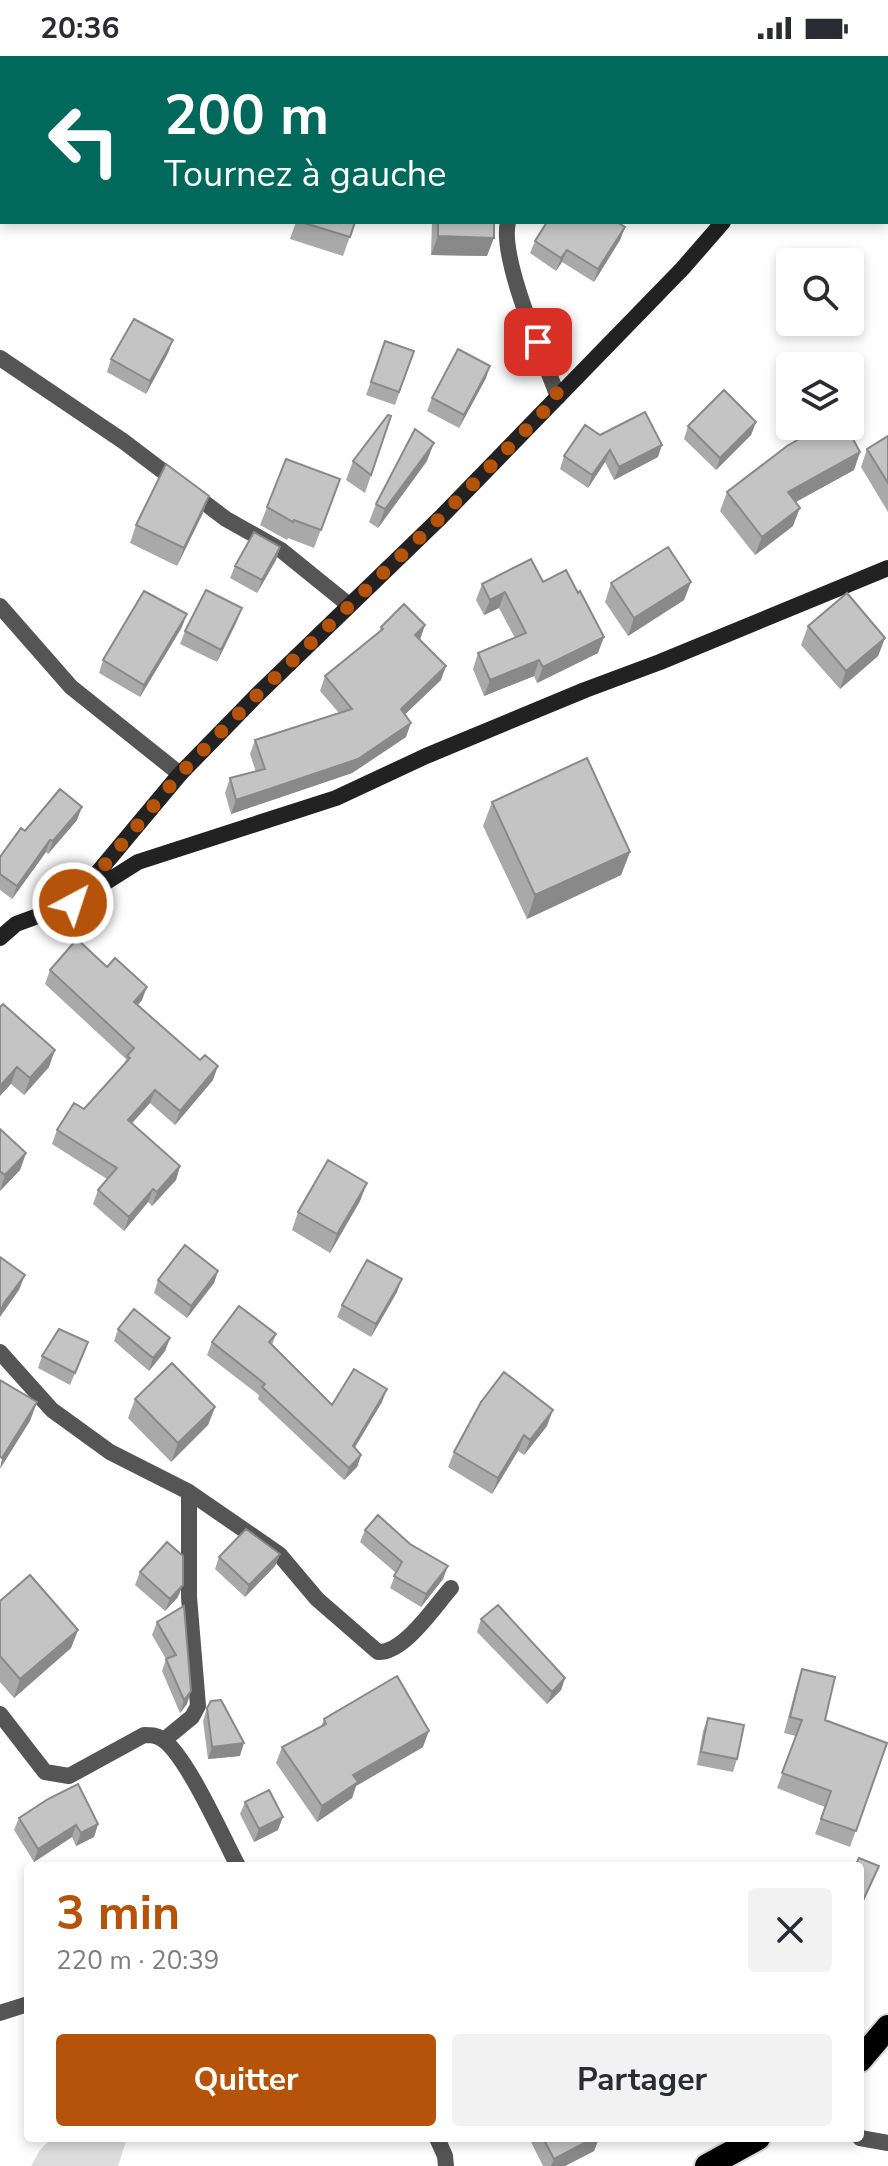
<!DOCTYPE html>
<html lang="fr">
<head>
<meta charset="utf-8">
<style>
  body { margin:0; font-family:"Nunito Sans",sans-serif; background:#f2f2f3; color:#2b2b33; height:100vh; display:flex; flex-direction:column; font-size:30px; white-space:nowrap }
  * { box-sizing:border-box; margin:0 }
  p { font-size:26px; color:#7c7c81 }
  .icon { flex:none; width:44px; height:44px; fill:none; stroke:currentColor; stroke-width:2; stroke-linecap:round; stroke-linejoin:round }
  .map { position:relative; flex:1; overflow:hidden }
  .drawer { position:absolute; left:24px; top:1806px; width:840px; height:280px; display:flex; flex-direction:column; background:#fff; border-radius:8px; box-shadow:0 4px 12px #0003 }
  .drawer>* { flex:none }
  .top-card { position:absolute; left:0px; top:0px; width:888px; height:168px; box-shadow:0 4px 12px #0003; background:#00695c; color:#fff; overflow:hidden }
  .buttons { position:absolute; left:776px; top:192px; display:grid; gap:16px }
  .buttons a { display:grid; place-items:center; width:88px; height:88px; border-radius:8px; background:#fff; box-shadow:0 4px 12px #0003; font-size:40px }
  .pin { position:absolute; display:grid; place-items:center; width:68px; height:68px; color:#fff; margin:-34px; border-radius:16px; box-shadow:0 4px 12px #0006 }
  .me { position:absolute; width:88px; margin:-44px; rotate:40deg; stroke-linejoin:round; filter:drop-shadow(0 0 6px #0008) }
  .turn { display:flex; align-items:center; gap:28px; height:168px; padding:0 32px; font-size:36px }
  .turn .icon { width:104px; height:104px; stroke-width:2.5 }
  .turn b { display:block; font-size:56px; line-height:68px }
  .round { display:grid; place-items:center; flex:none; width:84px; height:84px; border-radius:8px; background:#f2f2f3 }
  .summary { display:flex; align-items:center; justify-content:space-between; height:136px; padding:0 32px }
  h1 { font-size:48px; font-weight:700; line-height:60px; color:#b45309 }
  .button { display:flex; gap:16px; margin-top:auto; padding:16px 32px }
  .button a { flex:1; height:92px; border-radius:8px; background:#b45309; color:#fff; font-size:32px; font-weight:700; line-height:92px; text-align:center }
  .button a+a { background:#f2f2f3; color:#2b2b33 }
  .status { display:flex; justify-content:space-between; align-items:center; height:56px; padding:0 40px; background:#fff; direction:ltr }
  .status svg { height:22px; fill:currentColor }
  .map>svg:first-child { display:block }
  .green { fill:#dcdcdc }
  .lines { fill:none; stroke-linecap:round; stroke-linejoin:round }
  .highway-casing { stroke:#dbdbdb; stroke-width:28 }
  .street { stroke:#555; stroke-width:16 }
  .secondary { stroke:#222; stroke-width:16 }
  .highway { stroke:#000; stroke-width:24 }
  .wall { fill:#a9a9a9 }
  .shaded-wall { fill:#898989 }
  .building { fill:#c4c4c4; stroke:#898989; stroke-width:2 }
  .route { stroke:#b45309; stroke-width:14; stroke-dasharray:0 25.2 }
</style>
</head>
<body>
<div class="status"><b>20:36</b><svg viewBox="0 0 49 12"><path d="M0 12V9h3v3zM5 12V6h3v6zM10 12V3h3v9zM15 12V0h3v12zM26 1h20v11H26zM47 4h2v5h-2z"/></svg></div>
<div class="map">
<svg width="888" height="2110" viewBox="0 0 888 2110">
  <rect width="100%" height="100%" fill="#fff"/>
  <path class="green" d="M52,2082H127L118,2110H31L40,2094Z"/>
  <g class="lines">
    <g class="highway-casing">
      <path id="highway" d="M860,2004L888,1971
        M707,2110L758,2082"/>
    </g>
    <path class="street" d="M566,2V0
      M508,166C499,202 544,303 558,341
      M0,302L123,385L226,463L281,494L349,549
      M0,550L71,631L180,718
      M0,1296L52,1354L110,1396L189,1436L279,1498L317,1543L378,1596C404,1597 434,1551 451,1532
      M0,1658L45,1716L69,1720L144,1679C151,1679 156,1679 162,1683C186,1698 223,1782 238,1810
      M164,1684L192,1661L198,1650L189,1541V1436
      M0,1957L28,1948
      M437,2082L445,2100L446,2110
      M860,2082L888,2087"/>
    <path class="secondary" d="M832,2L833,0
      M84,833L180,718L256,640L441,461L683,212L723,166
      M0,882L16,868L73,847L138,806L336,742L426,700L585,634L660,606L888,512"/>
    <use href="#highway" class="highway"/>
  </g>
  <path class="wall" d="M19,0H46L45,2H23Z
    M884,0H888V93L886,97V2H884Z
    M2,106V126L0,125V109Z
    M296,166H355L343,200L290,183Z
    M432,166H494L487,200L431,199Z
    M625,171L620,184L594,226L562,206L556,215L530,197L535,185Z
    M173,284L168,297L146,338L107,316L111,303Z
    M385,285L414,295L395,349L366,339Z
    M486,322L459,372L427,355L432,342Z
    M391,360L365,437L346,424L353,405Z
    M756,366L751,379L716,414L684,383L688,370Z
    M600,379L658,401L614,424L605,406L588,432L560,413L564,400Z
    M888,380V456L861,411L867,393Z
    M860,396L854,414L796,446L793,470L755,499L720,455L727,436Z
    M286,403L340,423L314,492L288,482L287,484L260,469Z
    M427,405L378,472L369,466L376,448Z
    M209,440L202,459L177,510L130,487L136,469Z
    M280,491L276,504L257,537L230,522L235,510Z
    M543,526L598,597L537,627L534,620L484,640L473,613L478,597L515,582L499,552L484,559L476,544L482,528Z
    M691,526L684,544L628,580L605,546L611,527Z
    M237,565L217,606L180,588L185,575Z
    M808,570L885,582L878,600L840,633L801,589Z
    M182,571L140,641L99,617L103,604Z
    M381,571L420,583L441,624L405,658L406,681L352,717L231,758L225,737L230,722L256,716L250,698L255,684L339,657L320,635L325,620L379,577Z
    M492,746L630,796L621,819L527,863L483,770Z
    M77,764L48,798L46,796L12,843L0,834V801L25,775Z
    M50,914L142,944L138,949L213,1024L175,1069L150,1047L132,1067L180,1110L176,1124L152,1150L148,1146L124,1175L93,1148L98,1134L107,1123L52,1088L57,1074L84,1053L124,1009L126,1003L45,928Z
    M0,951L49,1011L24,1039L11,1028Z
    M0,1073L26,1097L20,1114L0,1135Z
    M360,1145L330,1197L292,1174L298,1156Z
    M218,1215L214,1227L187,1262L154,1237L158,1224Z
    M397,1236L371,1281L337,1261L342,1249Z
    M118,1273L170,1282L165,1295L149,1315L114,1285Z
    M276,1278L272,1289L332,1349L382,1346L354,1392L361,1399L357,1411L344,1424L258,1343L259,1339L207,1299L212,1286Z
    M88,1286L70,1329L38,1312L42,1300Z
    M135,1343L215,1351L208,1369L171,1406L128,1362Z
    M547,1370L524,1399L518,1395L492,1438L448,1411L454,1396Z
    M365,1474L443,1523L421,1551L390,1532L396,1517L360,1486Z
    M280,1498L275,1510L245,1541L215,1513L219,1501Z
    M140,1516L178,1541L165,1555L135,1529Z
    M0,1545L78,1574L71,1592L14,1642L0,1626Z
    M184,1550L187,1648L180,1657L162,1615L166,1603L152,1579L157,1566Z
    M481,1563L565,1622L561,1634L547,1648L477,1576Z
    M802,1613L825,1664L887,1687L850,1791L815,1778L825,1751L777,1732L796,1680L784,1677L797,1628Z
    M207,1652L240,1700L208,1703L203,1665Z
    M708,1662L737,1703L733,1716L697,1709L703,1675Z
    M324,1663L423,1691L356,1730L352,1742L317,1766L276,1707L282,1691L321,1671Z
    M245,1746L278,1774L254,1786L240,1758Z
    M19,1762L98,1768L94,1781L76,1790L72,1781L34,1806L14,1774Z
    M529,2082H599L594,2095L565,2110H543Z"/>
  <path class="shaded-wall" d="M2,43V54L0,56V45Z
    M625,171L620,184L594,226L598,213Z
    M438,180L494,182L487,200L431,199Z
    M567,194L562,206L556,215L561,202Z
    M173,284L168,297L146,338L150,325Z
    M490,310L486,322L459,372L464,359Z
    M756,366L751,379L716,414L720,402Z
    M434,387L427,405L378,472L385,453Z
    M662,389L658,401L614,424L619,411Z
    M610,394L605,406L588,432L592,419Z
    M860,396L854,414L781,454L788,436Z
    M209,440L202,459L177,510L184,492Z
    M800,452L793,470L755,499L762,481Z
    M280,491L276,504L257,537L262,524Z
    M691,526L684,544L628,580L634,562Z
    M505,536L499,552L484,559L490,544Z
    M242,552L237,565L217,606L221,594Z
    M187,558L182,571L140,641L144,629Z
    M425,569L420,584L415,579Z
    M604,581L598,597L537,627L543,611Z
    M885,582L878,600L840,633L846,615Z
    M539,604L534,620L484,640L490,624Z
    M446,610L441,624L396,667L401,653Z
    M411,667L406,681L352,717L231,758L236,744Z
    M82,751L77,764L48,798L53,785Z
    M50,784L46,796L12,843L17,830Z
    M630,796L621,819L527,863L535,839Z
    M147,931L142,944L129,959L134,946Z
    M55,994L49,1011L24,1039L30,1022Z
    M218,1010L213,1024L175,1069L180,1055Z
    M17,1011L11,1028L0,1040V1030Z
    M155,1034L150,1047L123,1077L128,1064Z
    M26,1097L20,1114L0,1135L5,1119Z
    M180,1110L176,1124L152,1150L157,1136Z
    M367,1127L360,1145L330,1197L337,1178Z
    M153,1133L148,1146L124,1175L129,1161Z
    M218,1215L214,1227L187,1262L191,1250Z
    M25,1219L19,1234L0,1261V1256L4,1247Z
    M402,1223L397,1236L371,1281L376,1268Z
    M170,1282L165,1295L149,1315L153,1302Z
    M387,1333L382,1346L348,1403L353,1390Z
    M37,1346L30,1365L0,1413L2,1402Z
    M215,1351L208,1369L171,1406L178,1387Z
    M553,1354L547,1370L524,1399L530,1384Z
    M524,1379L518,1395L492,1438L498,1422Z
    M361,1399L357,1411L344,1424L349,1412Z
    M280,1498L275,1510L245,1541L249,1529Z
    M448,1510L443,1523L421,1551L426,1538Z
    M183,1529L178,1541L165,1555L170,1543Z
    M78,1574L71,1592L14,1642L20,1623Z
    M565,1622L561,1634L547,1648L552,1636Z
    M191,1635L187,1648L180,1657L184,1644Z
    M429,1675L423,1691L356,1730L352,1742L317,1766L322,1750L353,1719Z
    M244,1687L240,1700L208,1703L212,1691Z
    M283,1761L278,1774L254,1786L259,1773Z
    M98,1768L94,1781L76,1790L81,1777Z
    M76,1769L72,1781L34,1806L38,1793Z
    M594,2082H599L594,2095L565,2110H551L554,2103Z"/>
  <path class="building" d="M655,0H686L684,2H658Z
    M886,0H888V84H886Z
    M0,11L2,13V43L0,45Z
    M301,166H355L350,181Z
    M438,166H494V182L438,180Z
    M547,166H617L625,171L598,213L567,194L561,202L535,185Z
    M134,263L173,284L150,325L111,303Z
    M385,285L414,295L399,336L371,326Z
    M458,293L490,310L464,359L432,342Z
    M724,334L756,366L720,402L688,370Z
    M645,356L662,389L619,411L610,394L592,419L564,400L585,369L600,379Z
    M388,359L391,360L371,419L353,405Z
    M822,370H846L860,396L788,436L800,452L762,481L727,436L787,390Z
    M415,373L434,387L385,453L376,448Z
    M888,380V427L867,393Z
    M286,403L340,423L321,474L294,464L293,466L267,451Z
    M166,408L209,440L184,492L136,469Z
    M254,476L280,491L262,524L235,510Z
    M668,491L691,526L634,562L611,527Z
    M531,503L543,526L566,514L578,537L580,535L604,581L543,611L539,604L490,624L478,597L526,577L505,536L490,544L482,528Z
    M206,534L242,552L221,594L185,575Z
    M144,535L187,558L144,629L103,604Z
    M847,537L885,582L846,615L808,570Z
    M404,548L425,569L415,579L446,610L401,653L411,667L358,703L236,744L230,722L265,713L255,684L352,653L325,620L383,573L381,571Z
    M587,702L630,796L535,839L492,746Z
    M60,733L82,751L53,785L50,784L17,830L0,818V801L21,772L25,775Z
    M77,883L107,911L115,902L147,931L134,946L200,1004L205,999L218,1010L180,1055L155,1034L128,1064L180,1110L157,1136L153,1133L129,1161L98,1134L117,1112L57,1074L74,1047L84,1053L130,1002L127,1000L134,992L50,914Z
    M3,948L55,994L30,1022L17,1011L0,1030V951Z
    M0,1073L26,1097L5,1119L1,1116H0Z
    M328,1104L367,1127L337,1178L298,1156Z
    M185,1189L218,1215L191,1250L158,1224Z
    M0,1201L25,1219L4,1247L0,1256Z
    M367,1204L402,1223L376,1268L342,1249Z
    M239,1250L276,1278L269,1286L332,1349L354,1313L387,1333L353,1390L361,1399L349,1412L262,1331L265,1328L212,1286Z
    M134,1253L170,1282L153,1302L118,1273Z
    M59,1273L88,1286L75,1317L42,1300Z
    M172,1307L215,1351L178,1387L135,1343Z
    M504,1316L553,1354L530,1384L524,1379L498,1422L454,1396L481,1346Z
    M0,1324L37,1346L2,1402L0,1401Z
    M378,1459L410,1488L448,1510L426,1538L394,1520L402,1506L365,1474Z
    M246,1473L280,1498L249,1529L219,1501Z
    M167,1486L183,1500V1529L170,1543L140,1516Z
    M30,1519L78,1574L20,1623L0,1600V1545Z
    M498,1549L565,1622L552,1636L481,1563Z
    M184,1550L191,1635L184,1644L166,1603L176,1599L157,1566Z
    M802,1613L835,1621L825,1664L887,1687L856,1775L821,1763L831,1735L782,1717L802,1664L790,1661Z
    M397,1620L429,1675L353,1719L358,1726L322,1750L282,1691L326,1668L324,1663Z
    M221,1644L244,1687L212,1691L207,1652L211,1645Z
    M708,1662L744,1669L737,1703L701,1696Z
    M78,1728L98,1768L81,1777L76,1769L38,1793L19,1762L48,1743Z
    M269,1734L283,1761L259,1773L245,1746Z
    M859,1802L879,1810L860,1851V1810H855Z
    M543,2082H594L554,2103Z"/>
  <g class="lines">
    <path class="route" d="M73,847L180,718L256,640L441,461L558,341L538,286"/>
  </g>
</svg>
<div class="buttons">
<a><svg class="icon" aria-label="search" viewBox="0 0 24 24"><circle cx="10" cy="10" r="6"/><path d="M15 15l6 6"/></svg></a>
<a><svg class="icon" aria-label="layers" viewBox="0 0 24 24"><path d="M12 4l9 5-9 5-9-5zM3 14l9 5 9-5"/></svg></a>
</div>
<div class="pin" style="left:538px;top:286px;background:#d93025"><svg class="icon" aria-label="arrive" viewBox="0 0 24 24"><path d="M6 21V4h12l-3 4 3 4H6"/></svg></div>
<svg class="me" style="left:73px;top:847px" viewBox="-20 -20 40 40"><circle r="17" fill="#b45309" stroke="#fff" stroke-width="3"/><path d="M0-11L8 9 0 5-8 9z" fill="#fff"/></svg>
<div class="top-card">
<div class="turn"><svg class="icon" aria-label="left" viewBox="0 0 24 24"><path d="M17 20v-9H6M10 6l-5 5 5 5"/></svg><div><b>200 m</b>Tournez à gauche</div></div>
</div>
<section class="drawer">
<div class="summary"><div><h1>3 min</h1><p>220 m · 20:39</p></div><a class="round"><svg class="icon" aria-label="close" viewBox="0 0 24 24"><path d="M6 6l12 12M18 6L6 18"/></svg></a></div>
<div class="button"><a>Quitter</a><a>Partager</a></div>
</section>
</div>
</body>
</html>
